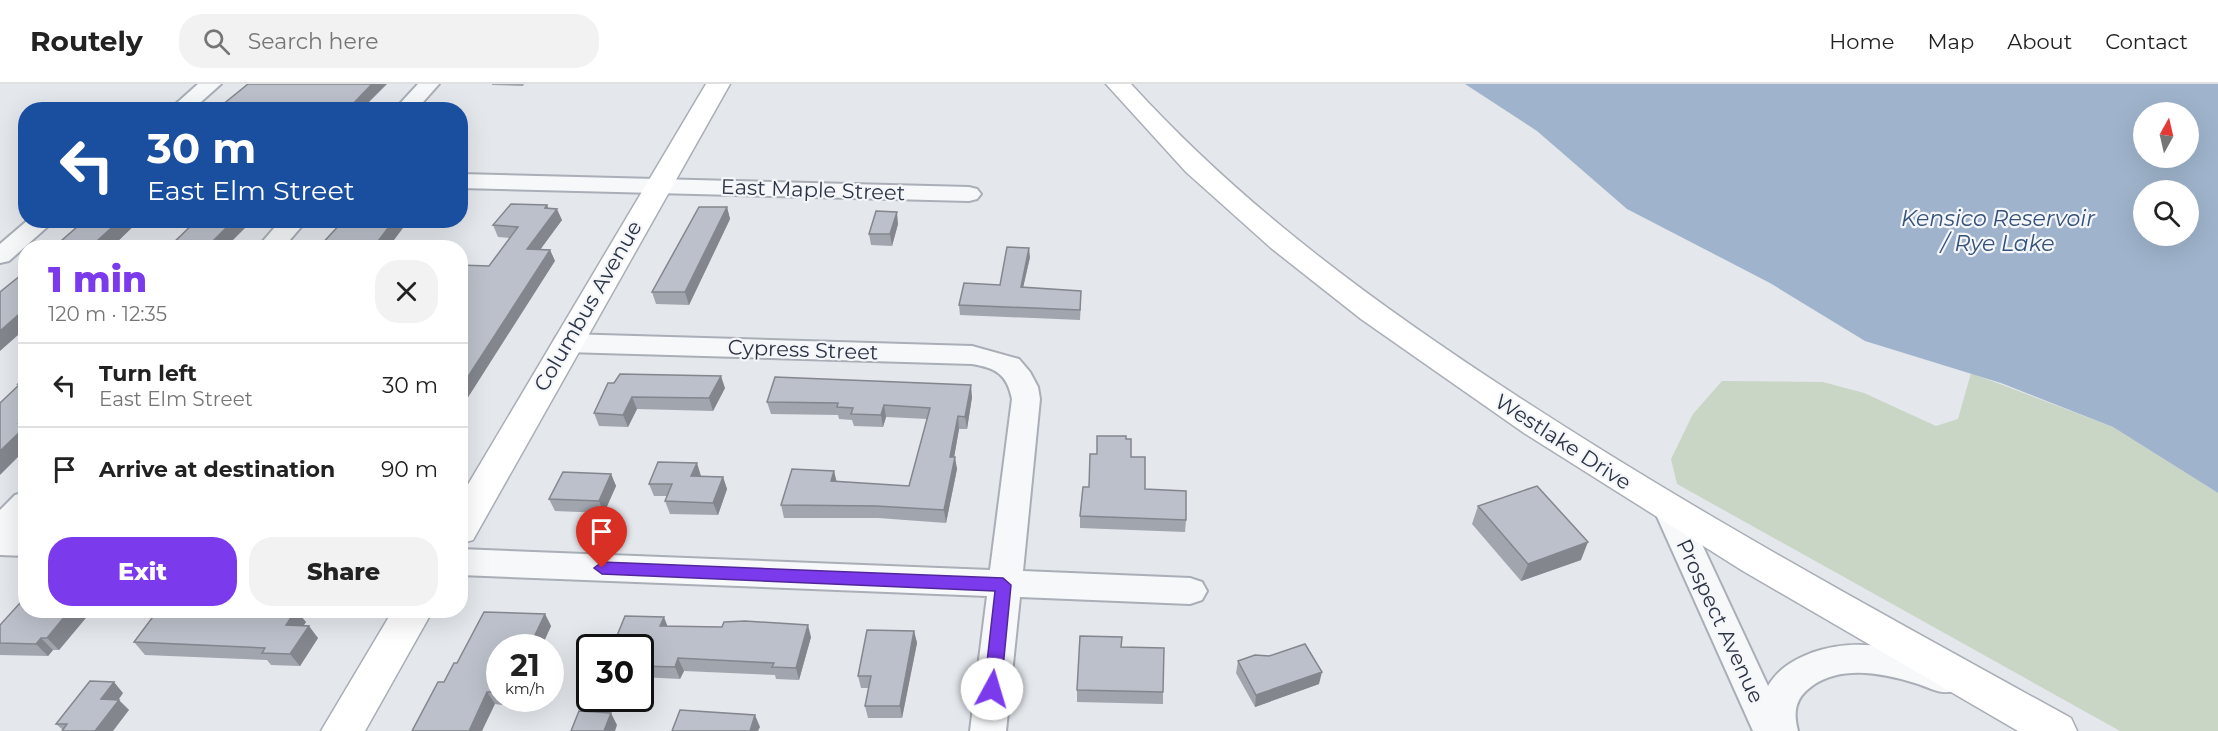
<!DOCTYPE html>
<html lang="en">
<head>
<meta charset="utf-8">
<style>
  body { margin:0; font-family:Montserrat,sans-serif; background:#f2f2f2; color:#222; height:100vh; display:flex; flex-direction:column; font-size:22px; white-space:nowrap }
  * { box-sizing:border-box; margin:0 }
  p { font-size:20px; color:#767676 }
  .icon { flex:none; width:33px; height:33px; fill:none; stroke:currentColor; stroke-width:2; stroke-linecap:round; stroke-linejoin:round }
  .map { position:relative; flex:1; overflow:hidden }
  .side { position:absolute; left:18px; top:156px; width:450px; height:378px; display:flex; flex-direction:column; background:#fff; border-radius:24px; box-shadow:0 6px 24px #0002 }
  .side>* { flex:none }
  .guide { position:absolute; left:18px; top:18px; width:450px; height:126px; border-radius:24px; box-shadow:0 6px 24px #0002; background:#1a4fa0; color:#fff; overflow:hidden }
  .needle { width:39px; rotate:8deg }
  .buttons { position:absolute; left:2133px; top:18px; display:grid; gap:12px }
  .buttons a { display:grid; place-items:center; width:66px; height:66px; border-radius:50%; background:#fff; box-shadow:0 6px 24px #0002; font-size:30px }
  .speed { position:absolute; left:486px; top:550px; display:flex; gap:12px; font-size:30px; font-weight:700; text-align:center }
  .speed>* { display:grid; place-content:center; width:78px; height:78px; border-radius:50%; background:#fff; box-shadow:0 6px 24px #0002; line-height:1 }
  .speed small { font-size:15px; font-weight:400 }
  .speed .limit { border:3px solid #111; border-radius:9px; background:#fff; color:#111 }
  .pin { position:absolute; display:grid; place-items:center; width:51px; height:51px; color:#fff; margin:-62px -26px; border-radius:50% 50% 50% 0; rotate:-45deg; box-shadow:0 0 6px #0007 }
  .pin .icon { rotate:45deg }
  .me { position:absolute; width:66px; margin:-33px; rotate:6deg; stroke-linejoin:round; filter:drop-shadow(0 0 4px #0008) }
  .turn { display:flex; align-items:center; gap:21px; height:126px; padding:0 30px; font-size:27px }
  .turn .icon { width:78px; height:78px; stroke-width:2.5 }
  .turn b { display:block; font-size:42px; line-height:51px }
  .round { display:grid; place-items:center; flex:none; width:63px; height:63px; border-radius:24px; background:#f2f2f2 }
  .headline { display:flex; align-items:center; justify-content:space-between; height:102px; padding:0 30px }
  h1 { font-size:36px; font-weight:800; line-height:45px; color:#7c3aed }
  .primary-button { display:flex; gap:12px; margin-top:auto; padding:12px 30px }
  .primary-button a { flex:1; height:69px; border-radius:24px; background:#7c3aed; color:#fff; font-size:24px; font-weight:800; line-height:69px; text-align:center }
  .primary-button a+a { background:#f2f2f2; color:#222 }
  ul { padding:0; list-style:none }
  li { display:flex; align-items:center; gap:18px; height:84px; padding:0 30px; border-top:2px solid #e0e0e0 }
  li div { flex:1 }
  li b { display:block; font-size:22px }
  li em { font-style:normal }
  header { display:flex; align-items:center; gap:36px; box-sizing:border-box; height:84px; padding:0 30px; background:#fff; border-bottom:2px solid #e0e0e0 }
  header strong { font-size:28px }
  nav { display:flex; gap:33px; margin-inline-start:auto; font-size:21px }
  .search { width:420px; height:54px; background:#f2f2f2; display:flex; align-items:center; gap:15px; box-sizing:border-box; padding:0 21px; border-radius:24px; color:#767676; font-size:22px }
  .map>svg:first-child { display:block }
  .green { fill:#c9d6c5 }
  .water { fill:#9fb4cc; fill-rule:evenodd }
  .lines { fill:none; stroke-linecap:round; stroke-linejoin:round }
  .street-casing { stroke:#a9aeb7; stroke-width:4 }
  .secondary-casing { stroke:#a9aeb7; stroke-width:3 }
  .street { fill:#f7f8fa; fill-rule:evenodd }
  .secondary { fill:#fff; fill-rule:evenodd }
  .wall { fill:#a1a5ae }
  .shaded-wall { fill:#83868d }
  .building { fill:#bbc0ca; stroke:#83868d; stroke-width:1.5 }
  .route { fill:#7c3aed; stroke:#51269a; stroke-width:1.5 }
  .labels { text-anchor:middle; stroke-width:4.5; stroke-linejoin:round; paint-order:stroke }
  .street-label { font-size:21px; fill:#2b3445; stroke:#f4f6f9 }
  .water-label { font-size:22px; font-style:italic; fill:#34527a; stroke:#f4f6f9 }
</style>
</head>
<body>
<header>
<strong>Routely</strong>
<div class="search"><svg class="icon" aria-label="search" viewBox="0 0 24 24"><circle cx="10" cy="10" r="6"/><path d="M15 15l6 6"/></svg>Search here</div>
<nav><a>Home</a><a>Map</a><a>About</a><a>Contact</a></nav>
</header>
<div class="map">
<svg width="2218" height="647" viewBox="0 0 2218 647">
  <rect width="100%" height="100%" fill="#e4e7ec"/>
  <path class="green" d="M1971,289L2113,343L2218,409V647H2120L1677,400L1671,375L1693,330L1722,297L1823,298L1864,309L1936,342L1958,335Z"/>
  <path class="water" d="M1465,0H2218V409L2113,343L2001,299L1865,257L1770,199L1627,125L1537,47ZM2144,28H2188V74H2144ZM2144,106H2188V152H2144Z"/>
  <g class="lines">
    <g class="street-casing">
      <path id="street" d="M198,0H221L192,26H169Z
        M418,0H439L416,26H394Z
        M460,90L969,103L977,105L981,110L977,115L969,117L460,104Z
        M28,136H55L9,177L0,179V160Z
        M281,136H307L283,164H257Z
        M566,250L972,262L1019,275L1030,288L1038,303L1040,315L1023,487L1190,494L1202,498L1207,507L1202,516L1190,520L1020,513L1006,647H970L987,512L460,491V465L990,486L1012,315C1007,290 996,284 972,280L566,268L556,265L553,259L556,253Z
        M26,408V439L18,447L26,448V472L0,471V426L15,411Z
        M1670,414L1681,418L1686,426L1768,602C1778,585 1793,576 1811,569C1862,551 1909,566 1958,584L1964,595L1958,606C1940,612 1932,604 1915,599C1881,589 1842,581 1812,602C1795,614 1793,628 1798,647H1753L1654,426L1659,418Z"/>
    </g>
    <g class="secondary-casing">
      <path id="secondary" d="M706,0H730L473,456L460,460V414Z
        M1106,0H1131C1244,124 1377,221 1517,312C1696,429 1884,531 2071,634L2077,647H2018L1743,487L1524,349L1361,235L1271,164L1186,88Z
        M393,526H433L365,647H321Z"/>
    </g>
    <use href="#street" class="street"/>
    <use href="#secondary" class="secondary"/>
  </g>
  <path class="wall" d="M492,0H524L523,2L492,1Z
    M547,121L548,124L562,136L540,165L550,166L555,177L489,182L510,154L498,153L493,141Z
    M727,123L730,135L689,221L656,220L652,208Z
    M898,140L892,162L871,161L869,150Z
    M1030,173L1023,203L1081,217L1080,236L960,231L959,221L1000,201Z
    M608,299L725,304L713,327L637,325L628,343L599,342L594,329Z
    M972,313L967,345H959L954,373L957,385L946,439L878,434H784L781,421L834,387L836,398L909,402L927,335L886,333L883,343L854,342L852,336L839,335L838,331L771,330L767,318Z
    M1126,355L1131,373L1145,405L1186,436L1185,448L1080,444V432L1089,403L1097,370Z
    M611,390L616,402L604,429L555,427L549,415Z
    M701,392L723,393L727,405L718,431L670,430L665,417L667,412H654L649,400Z
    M1478,422L1581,476L1521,497L1472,440Z
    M26,526H87L90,529L59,566H53L48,572L0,571V541Z
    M206,527L306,538L303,542L318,554L300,582L271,581L267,576L145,571L134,558Z
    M545,530L551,542L541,564H500V615H504L502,621L495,620L444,598L457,579Z
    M667,542L811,553L799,596L776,595L775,591L684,587L680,595L640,593V564Z
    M914,547L917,559L902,634H868L865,622L869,604H861L858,592Z
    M1122,563L1163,608V620L1077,618V606Z
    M1238,577L1319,600L1255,623L1236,589Z
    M123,609L118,616L129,626L63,646L56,640Z"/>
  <path class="shaded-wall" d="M372,0H387L361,26H347Z
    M547,121L551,132L557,125L562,136L532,177L527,165L545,124Z
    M727,123L730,135L689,221L685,208Z
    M897,128L898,140L892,162L890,150Z
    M120,136H140L112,163L113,164H101L97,157Z
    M234,136H248L250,139L225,164H206Z
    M394,136H409L388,164H373Z
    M1029,164L1030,173L1021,213V203Z
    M550,166L555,177L460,326V305Z
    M26,224V244L0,267V247Z
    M721,292L725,304L713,327L709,314Z
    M971,301L972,313L967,345L965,333Z
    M632,313L637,325L628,343L623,331Z
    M884,321L886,333L883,343L881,331Z
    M958,332L959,345L952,385L950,373Z
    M26,333V365L0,391V367L19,339Z
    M955,373L957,385L946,439L944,426Z
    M697,379L701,392H691Z
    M834,387L837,399L831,397Z
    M611,390L616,402L604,429L599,417Z
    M723,393L727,405L718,431L713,419Z
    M1588,458L1581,476L1521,497L1528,480Z
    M70,526H87L90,529L59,566L47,554Z
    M296,526L306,538L296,553L286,541Z
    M545,530L551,542L541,564H540L534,553Z
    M664,533L669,546L660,542Z
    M808,541L811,553L799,596L796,584Z
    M309,542L318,554L300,582L290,570Z
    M914,547L917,559L902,634L900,622Z
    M520,552L526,564H514Z
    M41,554L53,566L48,572L36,560Z
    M678,574L684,587L680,595L675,583Z
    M1322,588L1319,600L1255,623L1256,611Z
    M500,597V615H504L502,621L494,608Z
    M114,598L123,609L112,625L101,615Z
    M487,608L495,620L482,647H469Z
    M119,616L129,626L113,647H95Z
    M611,629L617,641L615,647H604Z
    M755,631L760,643L758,647H750Z"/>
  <path class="building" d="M248,0H372L347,26H216Z
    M511,120L547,121L545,124L557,125L527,165L550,166L460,305V181L489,182L518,143L493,141Z
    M699,123H727L685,208H652Z
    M876,127L897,128L890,150H869Z
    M85,136H120L97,157H108L101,164H53Z
    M197,136H234L206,164H168Z
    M344,136H394L373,164H318Z
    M1007,163L1029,164L1021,203L1081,207L1080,226L959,221L964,199L1000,201Z
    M26,187V224L0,247V208Z
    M620,290L721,292L709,314L632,313L623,331L594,329L608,299H614Z
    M26,293V333L19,339H26V342L0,367V319L20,300H18Z
    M775,293L971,301L965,333L958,332L950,373H955L944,426L876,422L781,421L792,385L834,387L831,397L909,402L930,324L884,321L881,331L851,330L853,324L837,323L838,319L767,318Z
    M1097,352H1126V355H1131V373H1145V405L1186,407V436L1080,432L1083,403H1089L1090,370H1097Z
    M658,378L697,379L691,392L723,393L713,419L665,417L672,400H649Z
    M563,388L611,390L599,417L549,415Z
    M1537,402L1588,458L1528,480L1478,422Z
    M20,519H26V526H70L47,554H41L36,560L0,559V541Z
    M158,526H197L246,530L249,526H296L286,541L309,542L290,570L262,569L265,564L134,558Z
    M484,528L545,530L534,553L520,552L514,564H500V597L494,608H487L469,647H412L438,598H444L454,579H457Z
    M625,532L664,533L660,542L722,543L724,538L745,537L808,541L796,584L772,583L774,579L678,574L675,583L640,582V564H612Z
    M867,546L914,547L900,622H865L871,592H858Z
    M1080,552L1122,553L1121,563L1164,564L1163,608L1077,606Z
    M1305,560L1322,588L1256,611L1238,577L1255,571L1269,572Z
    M90,597L114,598L101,615L119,616L95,647H62L67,640H56Z
    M680,626L755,631L750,647H672Z
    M579,627L611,629L604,647H571Z"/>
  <path class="route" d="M602,478L1003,494L1011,501L1001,605L998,610L992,613L986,610L984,605L995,507L602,490L594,484Z"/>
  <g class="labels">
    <g class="street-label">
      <text transform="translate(813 106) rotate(2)" y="7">East Maple Street</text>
      <text transform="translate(588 222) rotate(-60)" y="7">Columbus Avenue</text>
      <text transform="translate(803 266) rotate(2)" y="7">Cypress Street</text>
      <text transform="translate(1563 358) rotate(33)" y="7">Westlake Drive</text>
      <text transform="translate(1720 537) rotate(65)" y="7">Prospect Avenue</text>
    </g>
    <g class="water-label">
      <text x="1998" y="142">Kensico Reservoir<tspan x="1998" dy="25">/ Rye Lake</tspan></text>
    </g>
  </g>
</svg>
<div class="buttons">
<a><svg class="needle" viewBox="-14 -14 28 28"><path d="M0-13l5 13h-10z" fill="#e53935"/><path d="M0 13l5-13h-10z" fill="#767676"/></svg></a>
<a><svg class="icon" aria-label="search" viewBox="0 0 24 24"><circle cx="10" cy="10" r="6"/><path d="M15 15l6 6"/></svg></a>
</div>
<div class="speed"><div>21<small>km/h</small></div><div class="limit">30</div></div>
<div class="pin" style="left:602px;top:484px;background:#d93025"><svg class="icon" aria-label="arrive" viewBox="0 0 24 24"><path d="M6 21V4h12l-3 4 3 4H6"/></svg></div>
<svg class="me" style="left:992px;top:605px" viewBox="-20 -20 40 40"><circle r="19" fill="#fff"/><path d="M0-13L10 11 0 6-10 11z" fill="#7c3aed"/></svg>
<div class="guide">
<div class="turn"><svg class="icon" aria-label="left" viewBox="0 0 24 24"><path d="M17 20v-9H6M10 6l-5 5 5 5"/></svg><div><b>30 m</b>East Elm Street</div></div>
</div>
<section class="side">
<div class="headline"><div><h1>1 min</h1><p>120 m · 12:35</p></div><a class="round"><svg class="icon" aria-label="close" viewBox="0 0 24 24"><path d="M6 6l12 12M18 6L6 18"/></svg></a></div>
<ul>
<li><svg class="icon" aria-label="left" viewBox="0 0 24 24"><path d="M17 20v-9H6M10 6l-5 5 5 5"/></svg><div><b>Turn left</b><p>East Elm Street</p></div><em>30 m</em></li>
<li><svg class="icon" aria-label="arrive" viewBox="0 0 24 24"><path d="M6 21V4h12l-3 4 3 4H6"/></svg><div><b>Arrive at destination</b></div><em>90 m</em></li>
</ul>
<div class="primary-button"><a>Exit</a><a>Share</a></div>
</section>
</div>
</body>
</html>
